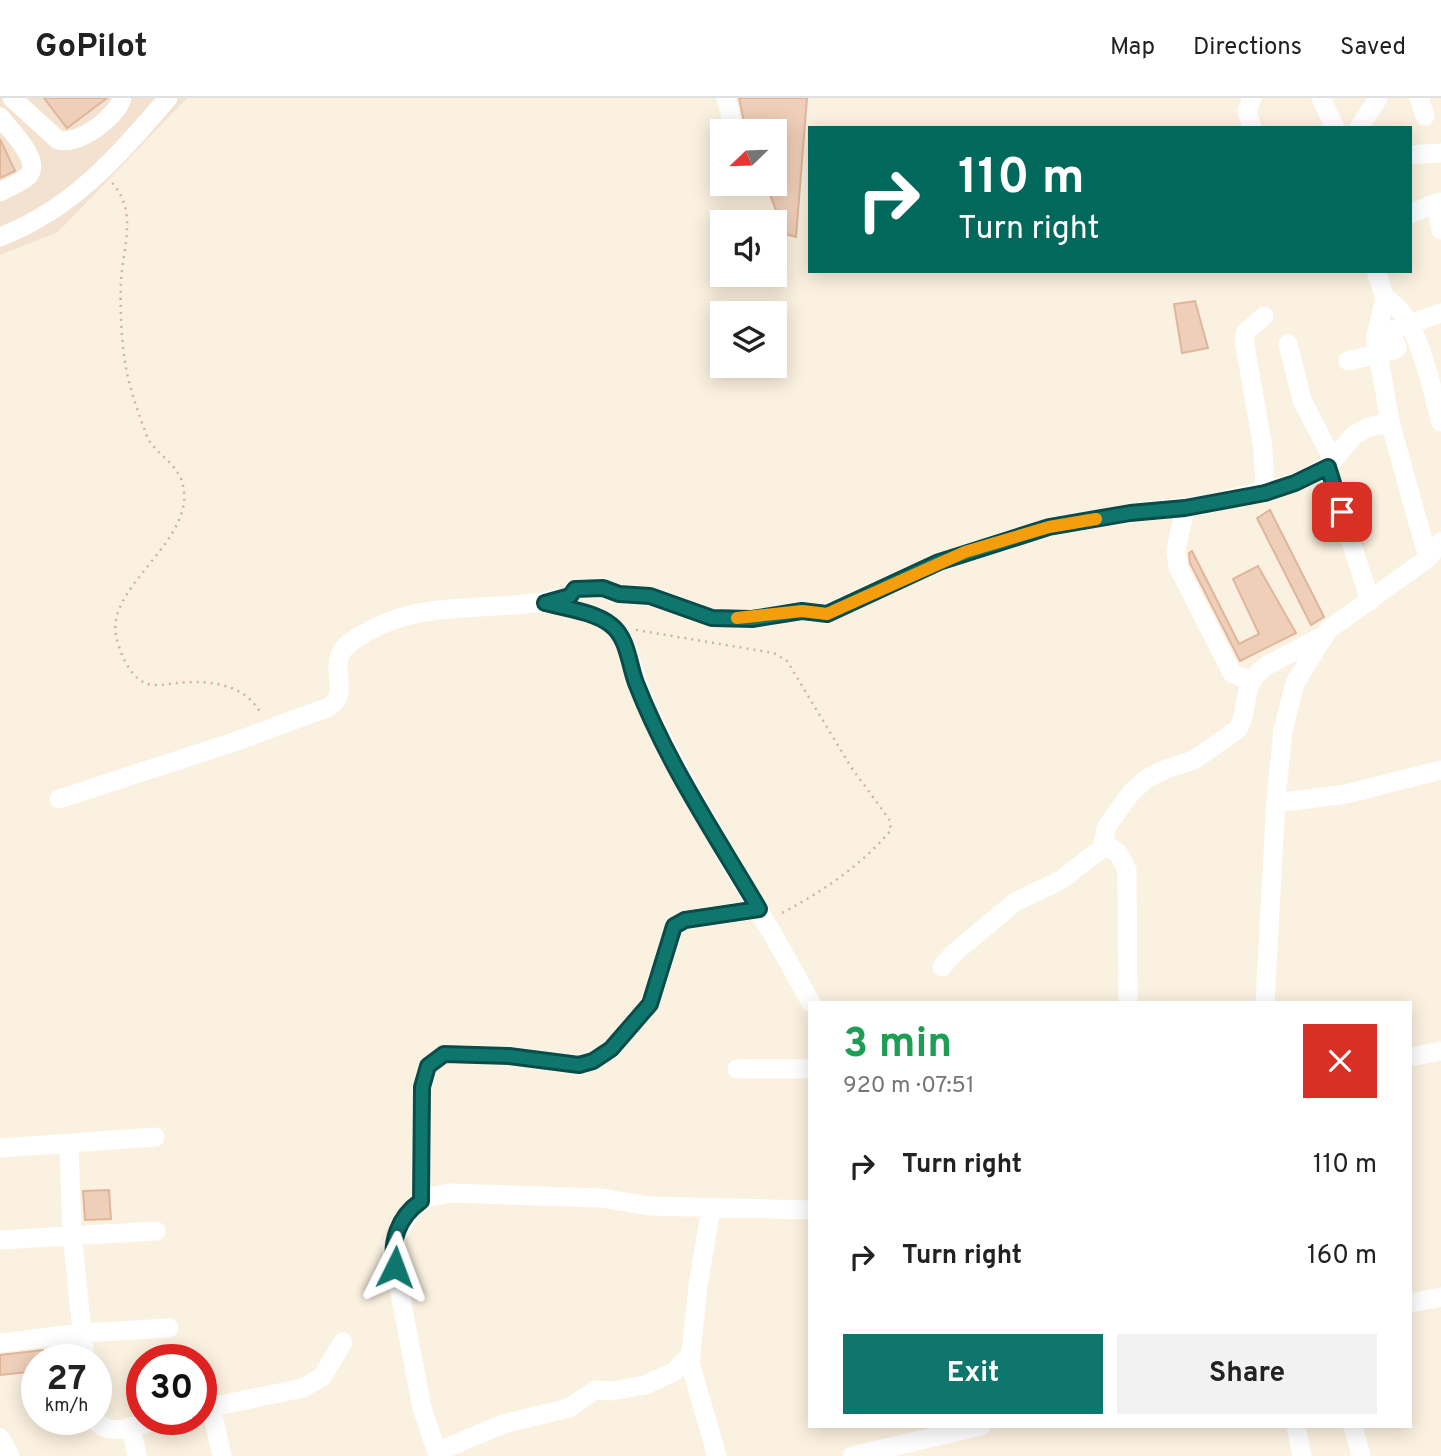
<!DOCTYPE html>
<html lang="en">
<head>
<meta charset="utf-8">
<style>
  body { margin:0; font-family:Overpass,sans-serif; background:#f2f2f2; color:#222; height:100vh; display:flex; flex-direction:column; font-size:26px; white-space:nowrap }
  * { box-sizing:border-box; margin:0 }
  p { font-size:23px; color:#767676 }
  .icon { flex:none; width:38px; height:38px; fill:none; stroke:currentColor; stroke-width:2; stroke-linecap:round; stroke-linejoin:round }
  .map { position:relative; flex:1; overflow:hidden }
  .sheet { position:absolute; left:808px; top:903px; width:604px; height:427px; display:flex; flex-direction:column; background:#fff; border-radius:0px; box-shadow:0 4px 18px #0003 }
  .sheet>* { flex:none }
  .banner { position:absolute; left:808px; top:28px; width:604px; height:147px; border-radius:0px; box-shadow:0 4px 18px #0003; background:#00695c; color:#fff; overflow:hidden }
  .needle { width:46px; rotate:247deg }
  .tools { position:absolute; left:710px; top:21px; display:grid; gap:14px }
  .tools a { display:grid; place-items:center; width:77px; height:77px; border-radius:0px; background:#fff; box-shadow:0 4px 18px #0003; font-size:35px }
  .speed { position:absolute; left:21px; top:1246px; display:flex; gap:14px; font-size:35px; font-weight:700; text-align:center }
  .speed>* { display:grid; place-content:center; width:91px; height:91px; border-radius:50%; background:#fff; box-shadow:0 4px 18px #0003; line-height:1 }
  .speed small { font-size:18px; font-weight:400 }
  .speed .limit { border:10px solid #d22; background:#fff; color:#111 }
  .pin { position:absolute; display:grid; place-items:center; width:60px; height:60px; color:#fff; margin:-30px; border-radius:14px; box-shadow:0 4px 10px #0006 }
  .me { position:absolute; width:77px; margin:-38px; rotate:3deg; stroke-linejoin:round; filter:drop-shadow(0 0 5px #0008) }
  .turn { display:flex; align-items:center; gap:24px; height:147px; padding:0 35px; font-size:32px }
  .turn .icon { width:91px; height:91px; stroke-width:2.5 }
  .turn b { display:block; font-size:49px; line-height:60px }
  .round { display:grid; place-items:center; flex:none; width:74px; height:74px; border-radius:0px; background:#f2f2f2 }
  .overview { display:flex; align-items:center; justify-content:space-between; height:119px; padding:0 35px }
  h1 { font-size:42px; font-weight:700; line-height:52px; color:#1e9e55 }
  .action { display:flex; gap:14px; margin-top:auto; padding:14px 35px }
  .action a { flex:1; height:80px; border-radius:0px; background:#0f766e; color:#fff; font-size:28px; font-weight:700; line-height:80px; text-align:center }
  .action a+a { background:#f2f2f2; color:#222 }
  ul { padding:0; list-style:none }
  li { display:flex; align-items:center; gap:21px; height:91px; padding:0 35px }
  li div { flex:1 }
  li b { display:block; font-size:26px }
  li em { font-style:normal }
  header { display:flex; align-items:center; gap:42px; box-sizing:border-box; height:98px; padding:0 35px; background:#fff; border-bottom:2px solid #e0e0e0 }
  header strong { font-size:33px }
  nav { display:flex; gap:38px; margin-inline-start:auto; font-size:24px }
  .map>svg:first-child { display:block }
  .residential { fill:#f2e2cf }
  .building { fill:#efcfb9; stroke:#e0b69a; stroke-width:2 }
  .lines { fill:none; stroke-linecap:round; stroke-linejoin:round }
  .path { stroke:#d3b39d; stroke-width:2.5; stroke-dasharray:2 5; stroke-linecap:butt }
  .minor { stroke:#fff; stroke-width:19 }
  .route-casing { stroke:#0a4d48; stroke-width:18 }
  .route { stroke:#0f766e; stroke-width:12 }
  .slow { stroke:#f59e0b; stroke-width:12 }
</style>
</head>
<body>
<header>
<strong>GoPilot</strong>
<nav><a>Map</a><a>Directions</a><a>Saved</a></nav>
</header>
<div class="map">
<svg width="1441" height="1358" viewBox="0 0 1441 1358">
  <rect width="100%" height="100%" fill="#fbf1e0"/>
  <path class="residential" d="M0,0H187L58,134L0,157Z"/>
  <path class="building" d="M44,0H107L67,30Z
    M739,0H807L796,139L785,136L769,94L775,95V33H746Z
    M0,41L15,73L0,80Z
    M1195,203L1208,250L1182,255L1174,206Z
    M1270,412L1324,519L1311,527L1257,420Z
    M1192,453L1239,546L1259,536L1233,481L1258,468L1296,535L1240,563L1190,465L1189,455Z
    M109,1092L111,1121L85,1122L83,1093Z
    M43,1252L45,1262H37V1273L0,1277V1257Z"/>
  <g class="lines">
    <path class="path" d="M112,85C138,113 123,150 121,183C120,209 121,238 125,264C129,290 139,317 148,341C158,357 173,363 181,381C203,439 106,486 116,537C119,553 129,578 145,585C154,589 168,586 177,585C208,582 245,585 261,616
      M636,532L774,555L787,563L851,669L889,721L891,732C861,768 819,796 778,817"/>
    <path class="minor" d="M12,0L58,42C78,48 117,19 122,0
      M726,0L734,33
      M1321,0L1335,30
      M1419,0L1425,18
      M0,19C9,31 41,61 29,77C23,84 8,89 0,94
      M1252,30L1247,13L1252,0
      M1359,30L1378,0
      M1410,57L1441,55
      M1441,104L1436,105L1441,132
      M1410,116L1436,105
      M0,139C74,110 117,59 168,0
      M1376,173L1385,200L1376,238
      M1385,200C1420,218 1430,289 1441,324
      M1264,218L1246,234L1244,242L1263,350L1265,395
      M1288,246L1302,302L1333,362
      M1348,263L1394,252L1397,250L1391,233
      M1327,369L1370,503
      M1185,410L1176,452L1178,469L1232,575L1251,583
      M1428,460L1390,324L1376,243V238L1441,215
      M546,505C565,510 595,514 611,527C630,542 633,578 643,600C691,705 756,803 811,905
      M59,701L237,643L329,609C354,592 322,565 351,544C420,494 495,519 570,498L575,491L603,490L619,496L650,498L712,520L752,521L802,513L826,516L939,464L1049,429L1130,415L1204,407L1295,385L1327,369L1354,337L1369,329L1390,324
      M1276,705L1346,696L1441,672
      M942,869L953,856L1015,804L1061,782L1105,748
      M1128,905L1127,772L1118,755L1103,745L1107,728L1131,695L1146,681L1166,671L1194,662L1238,631L1243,619L1249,587L1255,578L1266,568L1321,539
      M1265,905L1276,701L1283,632L1295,585L1328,532L1428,460L1441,444
      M1410,959L1441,953
      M737,971H810
      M69,1047L72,1136L85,1262
      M0,1050L155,1039
      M421,1103L422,989L428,968L444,956L509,958L579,967L593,963L611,951L650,906L674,828L685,822L759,811
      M711,1110L698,1188L690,1265L717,1358
      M0,1142L156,1133
      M1410,1205L1441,1199
      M0,1245L82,1235L169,1230
      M211,1309L222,1358
      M201,1311L303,1290L322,1279L343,1244
      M95,1321C108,1342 142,1326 161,1321
      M131,1328L137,1358
      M1296,1328L1302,1358
      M1353,1328L1361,1358
      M0,1340L10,1358
      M437,1354L503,1326L569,1310L595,1292L611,1293L645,1287L674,1274L690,1257
      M438,1358L422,1310L391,1148L413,1109L429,1099L450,1095L601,1100L649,1108L810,1112
      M852,1358L981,1328"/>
  </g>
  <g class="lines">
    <g class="route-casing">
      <path id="route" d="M395,1169C390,1144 398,1119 421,1103L422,989L428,968L444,956L509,958L579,967L593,963L611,951L650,906L674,828L685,822L759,811C716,738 667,665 636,585C629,567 628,540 611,527C595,514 565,510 545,505L570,498L575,491L603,490L619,496L650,498L712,520L752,521L802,513L827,516L939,464L1049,429L1130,415L1185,410L1265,395L1295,385L1328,369L1342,414"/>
    </g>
    <use href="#route" class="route"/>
    <path class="slow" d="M737,520L802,513L827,516L965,454L1049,429L1096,421"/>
  </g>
</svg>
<div class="tools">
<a><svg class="needle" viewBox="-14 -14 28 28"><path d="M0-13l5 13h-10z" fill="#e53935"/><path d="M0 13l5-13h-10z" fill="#767676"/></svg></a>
<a><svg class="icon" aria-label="sound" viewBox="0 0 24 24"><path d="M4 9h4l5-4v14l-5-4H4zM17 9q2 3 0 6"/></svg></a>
<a><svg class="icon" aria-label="layers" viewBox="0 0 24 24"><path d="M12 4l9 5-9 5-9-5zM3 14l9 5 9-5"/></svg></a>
</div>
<div class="speed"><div>27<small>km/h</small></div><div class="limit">30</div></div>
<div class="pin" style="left:1342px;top:414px;background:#d93025"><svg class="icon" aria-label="arrive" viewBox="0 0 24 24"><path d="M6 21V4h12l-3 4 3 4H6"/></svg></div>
<svg class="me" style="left:395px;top:1169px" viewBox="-20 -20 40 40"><path d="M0-17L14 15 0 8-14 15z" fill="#0f766e" stroke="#fff" stroke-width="4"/></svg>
<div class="banner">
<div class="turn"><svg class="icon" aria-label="right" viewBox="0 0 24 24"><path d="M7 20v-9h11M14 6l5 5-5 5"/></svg><div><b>110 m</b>Turn right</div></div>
</div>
<section class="sheet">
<div class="overview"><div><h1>3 min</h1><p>920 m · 07:51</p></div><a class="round" style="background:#d93025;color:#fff"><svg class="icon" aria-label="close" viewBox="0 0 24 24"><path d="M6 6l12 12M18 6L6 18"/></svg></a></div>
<ul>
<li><svg class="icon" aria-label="right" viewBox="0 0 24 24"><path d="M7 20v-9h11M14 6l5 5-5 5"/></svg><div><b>Turn right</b></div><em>110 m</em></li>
<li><svg class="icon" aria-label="right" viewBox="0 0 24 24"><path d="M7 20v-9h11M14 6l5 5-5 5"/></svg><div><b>Turn right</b></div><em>160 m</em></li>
</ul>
<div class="action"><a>Exit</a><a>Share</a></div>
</section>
</div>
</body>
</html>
